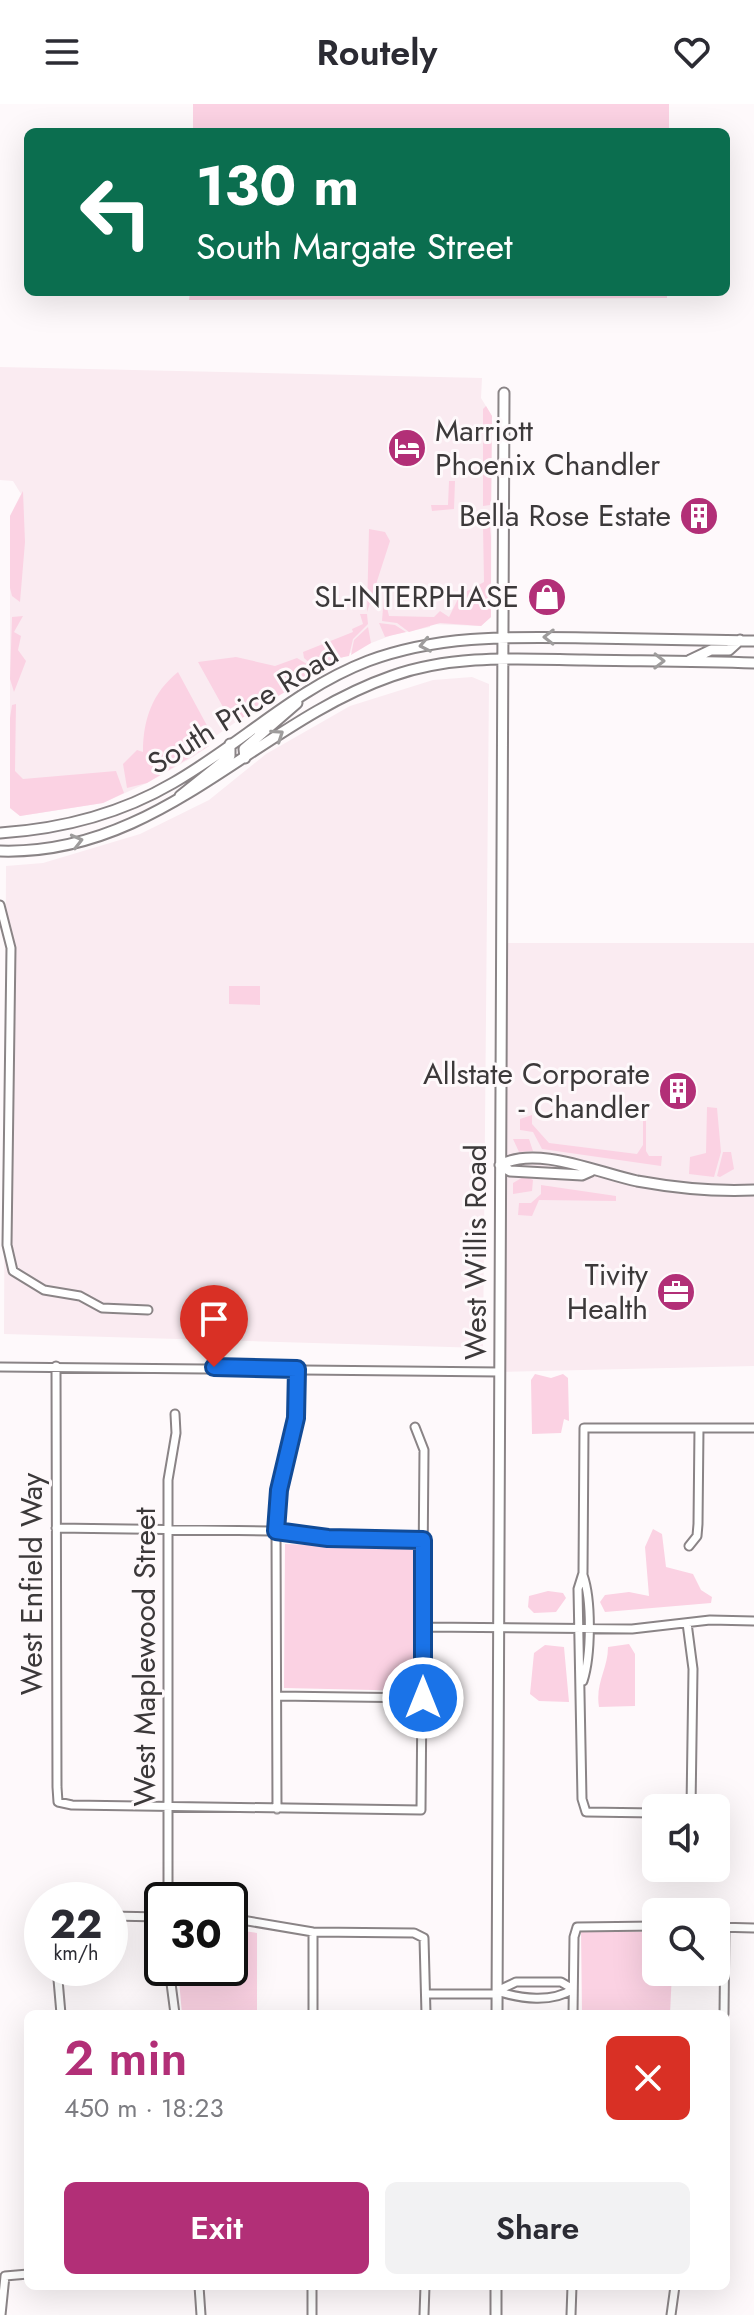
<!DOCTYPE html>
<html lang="en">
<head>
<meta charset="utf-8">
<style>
  body { margin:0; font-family:Jost,sans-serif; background:#f2f2f3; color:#2b2b33; height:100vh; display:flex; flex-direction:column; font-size:30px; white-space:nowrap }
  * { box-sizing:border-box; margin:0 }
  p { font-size:26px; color:#7c7c81 }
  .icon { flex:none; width:44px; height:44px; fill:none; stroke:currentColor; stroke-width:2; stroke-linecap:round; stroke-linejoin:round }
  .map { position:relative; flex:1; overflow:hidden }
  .side { position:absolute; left:24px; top:1906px; width:706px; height:280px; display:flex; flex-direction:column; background:#fff; border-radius:12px; box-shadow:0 8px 32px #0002 }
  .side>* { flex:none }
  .top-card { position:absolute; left:24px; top:24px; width:706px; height:168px; border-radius:12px; box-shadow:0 8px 32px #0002; background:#0b6e4f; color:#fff; overflow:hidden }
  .tools { position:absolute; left:642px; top:1690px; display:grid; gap:16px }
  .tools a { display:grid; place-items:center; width:88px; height:88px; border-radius:12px; background:#fff; box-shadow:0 8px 32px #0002; font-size:40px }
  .speed { position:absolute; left:24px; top:1778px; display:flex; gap:16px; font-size:40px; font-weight:700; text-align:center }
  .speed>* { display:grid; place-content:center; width:104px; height:104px; border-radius:50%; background:#fff; box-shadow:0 8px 32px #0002; line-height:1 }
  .speed small { font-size:20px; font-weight:400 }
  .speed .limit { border:4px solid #111; border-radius:12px; background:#fff; color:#111 }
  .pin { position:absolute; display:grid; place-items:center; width:68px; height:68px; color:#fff; margin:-82px -34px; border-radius:50% 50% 50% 0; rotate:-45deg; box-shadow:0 0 8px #0007 }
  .pin .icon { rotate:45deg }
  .me { position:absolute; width:88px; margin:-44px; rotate:0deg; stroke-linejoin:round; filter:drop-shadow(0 0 6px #0008) }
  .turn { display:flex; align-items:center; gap:28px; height:168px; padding:0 40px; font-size:36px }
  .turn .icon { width:104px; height:104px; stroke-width:2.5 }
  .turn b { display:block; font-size:56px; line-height:68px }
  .round { display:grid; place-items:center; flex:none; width:84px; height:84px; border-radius:12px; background:#f2f2f3 }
  .headline { display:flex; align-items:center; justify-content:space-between; height:136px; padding:0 40px }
  h1 { font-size:48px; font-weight:600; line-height:60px; color:#b22f77 }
  .cta { display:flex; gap:16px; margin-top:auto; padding:16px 40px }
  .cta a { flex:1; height:92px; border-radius:12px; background:#b22f77; color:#fff; font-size:32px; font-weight:600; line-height:92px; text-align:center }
  .cta a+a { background:#f2f2f3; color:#2b2b33 }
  header { display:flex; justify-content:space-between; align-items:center; height:104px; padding:0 40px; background:#fff; font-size:36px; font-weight:600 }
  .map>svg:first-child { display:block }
  .built { fill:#faebf1 }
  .green { fill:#fbd2e3 }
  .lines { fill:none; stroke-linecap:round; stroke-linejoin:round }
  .street-casing { stroke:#8a8486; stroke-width:11 }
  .secondary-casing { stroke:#8a8486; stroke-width:13 }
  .street { stroke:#fff; stroke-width:7 }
  .secondary { stroke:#fff; stroke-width:9 }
  .oneway { stroke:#9e9c9c }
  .route-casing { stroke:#114b97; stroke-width:20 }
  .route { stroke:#1a73e8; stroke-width:14 }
  .labels { text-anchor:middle; stroke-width:6; stroke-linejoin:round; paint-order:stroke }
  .poi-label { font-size:30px; fill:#3c393a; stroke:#fef9fb; text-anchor:end }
  .street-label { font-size:30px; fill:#3c393a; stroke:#fef9fb }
</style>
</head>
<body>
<header><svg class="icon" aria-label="menu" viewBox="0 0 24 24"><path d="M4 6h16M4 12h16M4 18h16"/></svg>Routely<svg class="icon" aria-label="heart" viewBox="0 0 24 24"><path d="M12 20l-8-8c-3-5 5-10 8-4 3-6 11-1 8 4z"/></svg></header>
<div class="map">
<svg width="754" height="2211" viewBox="0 0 754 2211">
  <rect width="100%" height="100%" fill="#fef9fb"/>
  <path class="built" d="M0,263L482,274L481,294L492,312L491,513L481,522L430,520V523L392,531L361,543L272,593L210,636L209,642L193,653L147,679L103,699L20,712L10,704V412L21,390L13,377L0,376Z
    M472,573L489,580L483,1244L4,1230L6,762L43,759L140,730L209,696L266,650L350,602L433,576Z
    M501,839H754V1262L500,1268Z"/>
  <path class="green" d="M193,0H669V28H193Z
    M190,188H667V194L189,196Z
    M486,302L492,312L491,397L490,401L483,402V305Z
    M449,377H455L454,405L432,407L431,401H448Z
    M23,387L25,438L20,498L12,492L10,484V412Z
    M483,422L490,423L491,433V513L481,522L440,519L409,528L397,519L382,517L384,491L389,512L434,513L440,507L449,513L460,491L484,478Z
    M369,425L385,428L390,437L367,508Z
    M360,510H367L368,520L353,535L349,552L339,554L319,567L304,554L303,548L353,528L352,525L363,520Z
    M23,512L14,528L21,532L18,546L26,557L14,588L10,575L12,513Z
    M379,519L395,521L406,528L385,533Z
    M368,523L371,539L351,551L354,536Z
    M236,553L275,562L297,554L307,560L313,571L242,614L228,612L198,558Z
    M178,568L211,629L209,642L147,679L127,684L123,660L137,646L143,648C143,616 152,589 178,568Z
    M16,600L15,667L23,675L116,667L124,689L103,699L20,712L10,704V614L12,601Z
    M229,882H260V901L229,900Z
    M643,997H646V1047L649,1052H662L661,1062L542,1045L533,1028L520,1026V1015L532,1011V1020L549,1039L637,1050L643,1041Z
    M707,1003L717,1004L721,1048L714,1073L689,1070L690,1053L706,1049Z
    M513,1035H529L533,1047L519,1048Z
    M723,1048H731L734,1065L720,1073L717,1072Z
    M525,1072L533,1076L532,1087L513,1090V1079Z
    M541,1081L616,1092V1097L539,1096L532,1112L518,1111L519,1099H531L541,1090Z
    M535,1270L551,1274L563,1270L568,1274L569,1317L564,1315L561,1329L532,1330L531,1276Z
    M653,1425L662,1430L666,1463L693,1470L701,1486L712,1493L711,1499L605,1508L600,1498L605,1491L629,1488L649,1492L645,1443Z
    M285,1440L417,1445V1587L284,1584Z
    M548,1487L563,1489L566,1494L556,1508L534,1509L528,1503L529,1492Z
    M629,1540L635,1550V1602L599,1603C595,1579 608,1565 608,1543Z
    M545,1541L564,1543L569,1598L539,1597L530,1590L534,1549Z
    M230,1825L257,1829V1910H182L178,1864H230Z
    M581,1827L656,1828V1868H672L670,1910H582Z"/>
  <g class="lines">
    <g class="street-casing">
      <path id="street" d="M0,801L11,844L7,1141L13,1167L44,1186L80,1192L102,1204L148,1206
        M56,1262L57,1683L58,1698L72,1701L421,1706L424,1346L415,1323
        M0,1263L500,1268
        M56,1424L269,1427L328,1434L423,1436
        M689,1442L697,1432L698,1420L699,1324
        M687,1519L693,1565L691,1704
        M423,1523L632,1525L710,1516L754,1517
        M583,1577C591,1552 592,1497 583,1471
        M277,1592L423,1594
        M277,1705L276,1427L279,1386L296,1314L297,1265
        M656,1709L586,1708L582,1695L578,1485L583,1469L584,1324H754
        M168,1796V1376L176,1329L175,1310
        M110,1812L162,1813
        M230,1814L313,1828L414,1829L424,1834L426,1910
        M716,1823L754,1824
        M57,1864L61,1910
        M169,1864L175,1910
        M516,1878H561L573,1885C552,1899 521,1895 497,1887Z
        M426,1890H497
        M313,1910V1828
        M573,1910L574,1833L577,1823L656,1822
        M724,1910L725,1823
        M199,2182L201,2211
        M1,2211L5,2172L28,2170
        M312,2211V2182
        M424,2211L425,2182
        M571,2211L572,2182
        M671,2211L675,2182"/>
    </g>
    <g class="secondary-casing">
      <path id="secondary" d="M690,556L711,546H729L740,536
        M245,654L244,645L297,599
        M180,692L230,652V640
        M0,729C61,725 120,710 173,679C240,641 295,585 368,557C441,530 514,533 590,534C645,535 699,536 754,537
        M0,747C159,752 254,620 392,572C454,550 520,555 584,556C641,557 697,557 754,559
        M500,1061C537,1041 598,1069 637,1077C676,1084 715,1088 754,1086
        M500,1061L510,1067L582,1071L591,1067
        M497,1910L504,289
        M496,2211V2182"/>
    </g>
    <use href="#street" class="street"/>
    <use href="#secondary" class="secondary"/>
  </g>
  <defs><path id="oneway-chevron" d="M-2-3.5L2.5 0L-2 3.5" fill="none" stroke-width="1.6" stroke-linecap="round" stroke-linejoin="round" transform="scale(2)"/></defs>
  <g class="oneway">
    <use href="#oneway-chevron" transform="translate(549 533) rotate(-179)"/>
    <use href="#oneway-chevron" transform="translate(425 541) rotate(169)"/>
    <use href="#oneway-chevron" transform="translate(659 557) rotate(1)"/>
    <use href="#oneway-chevron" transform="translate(278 631) rotate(-34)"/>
    <use href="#oneway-chevron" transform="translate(77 737) rotate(-14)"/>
  </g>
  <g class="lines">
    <g class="route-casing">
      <path id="route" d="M214,1263L297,1265L296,1314L279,1386L276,1427L328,1434L423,1436V1594"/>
    </g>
    <use href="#route" class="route"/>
  </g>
  <defs>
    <g id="hotel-disc" transform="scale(2)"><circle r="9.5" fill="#b22f77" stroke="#fef9fb"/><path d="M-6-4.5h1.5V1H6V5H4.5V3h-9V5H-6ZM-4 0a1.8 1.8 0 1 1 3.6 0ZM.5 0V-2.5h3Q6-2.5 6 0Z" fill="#fff"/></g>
    <g id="building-disc" transform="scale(2)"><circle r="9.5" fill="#b22f77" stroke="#fef9fb"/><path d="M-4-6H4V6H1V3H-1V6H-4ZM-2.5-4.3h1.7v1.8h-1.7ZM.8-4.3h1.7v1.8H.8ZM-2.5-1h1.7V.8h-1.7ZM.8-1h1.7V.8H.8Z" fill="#fff"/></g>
    <g id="shop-disc" transform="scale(2)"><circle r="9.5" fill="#b22f77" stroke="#fef9fb"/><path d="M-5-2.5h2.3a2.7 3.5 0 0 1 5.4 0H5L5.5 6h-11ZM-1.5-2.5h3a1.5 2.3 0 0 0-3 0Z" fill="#fff"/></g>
    <g id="office-disc" transform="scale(2)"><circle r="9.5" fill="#b22f77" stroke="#fef9fb"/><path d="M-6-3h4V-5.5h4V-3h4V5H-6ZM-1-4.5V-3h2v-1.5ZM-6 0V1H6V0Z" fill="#fff"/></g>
  </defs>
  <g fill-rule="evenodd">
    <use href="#hotel-disc" x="407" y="344"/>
    <use href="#building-disc" x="699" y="412"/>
    <use href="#shop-disc" x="547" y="493"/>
    <use href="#building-disc" x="678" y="987"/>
    <use href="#office-disc" x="676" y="1188"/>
  </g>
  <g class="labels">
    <g class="poi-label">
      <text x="435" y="337" text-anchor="start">Marriott<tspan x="435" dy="34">Phoenix Chandler</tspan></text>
      <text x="671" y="422">Bella Rose Estate</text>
      <text x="519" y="503">SL-INTERPHASE</text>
      <text x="650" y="980">Allstate Corporate<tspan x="650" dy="34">- Chandler</tspan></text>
      <text x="648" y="1181">Tivity<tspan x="648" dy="34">Health</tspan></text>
    </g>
    <g class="street-label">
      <text transform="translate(243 605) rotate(-32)" y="10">South Price Road</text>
      <text transform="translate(476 1148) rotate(-90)" y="10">West Willis Road</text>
      <text transform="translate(32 1480) rotate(-90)" y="10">West Enfield Way</text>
      <text transform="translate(145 1553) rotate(-90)" y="10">West Maplewood Street</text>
    </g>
  </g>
</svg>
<div class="tools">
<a><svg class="icon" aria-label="sound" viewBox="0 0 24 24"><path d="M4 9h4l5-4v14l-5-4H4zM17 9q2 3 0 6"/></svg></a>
<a><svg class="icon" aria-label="search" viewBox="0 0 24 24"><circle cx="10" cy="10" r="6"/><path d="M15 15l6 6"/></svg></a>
</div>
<div class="speed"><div>22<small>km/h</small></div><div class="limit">30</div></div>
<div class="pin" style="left:214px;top:1263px;background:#d93025"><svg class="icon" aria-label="arrive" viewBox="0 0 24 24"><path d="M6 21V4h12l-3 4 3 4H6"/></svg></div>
<svg class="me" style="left:423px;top:1594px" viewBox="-20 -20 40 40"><circle r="17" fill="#1a73e8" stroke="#fff" stroke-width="3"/><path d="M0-11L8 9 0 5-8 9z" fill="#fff"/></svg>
<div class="top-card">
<div class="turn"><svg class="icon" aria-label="left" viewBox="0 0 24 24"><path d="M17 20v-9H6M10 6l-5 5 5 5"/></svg><div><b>130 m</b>South Margate Street</div></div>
</div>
<section class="side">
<div class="headline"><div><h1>2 min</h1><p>450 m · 18:23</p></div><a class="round" style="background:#d93025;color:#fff"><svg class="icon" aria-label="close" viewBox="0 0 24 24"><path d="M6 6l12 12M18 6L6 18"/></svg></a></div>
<div class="cta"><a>Exit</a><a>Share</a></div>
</section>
</div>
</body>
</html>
